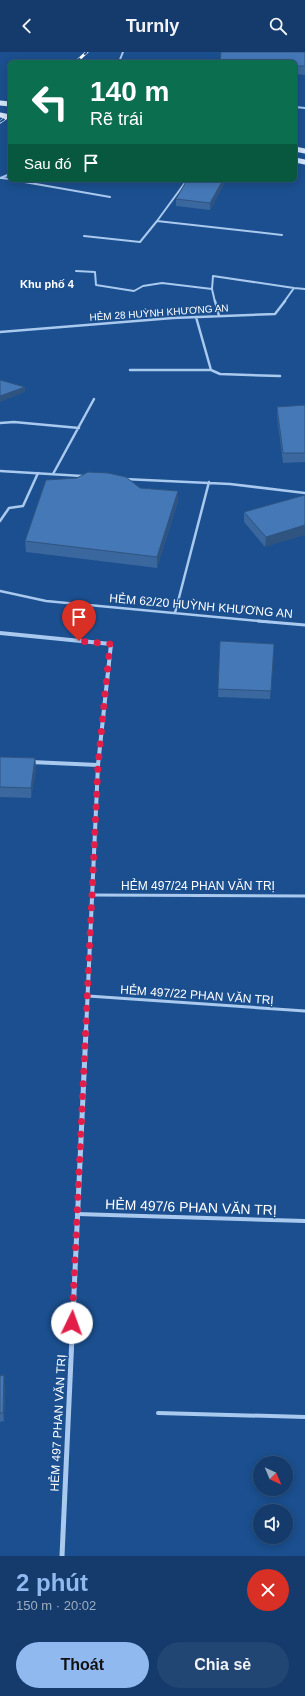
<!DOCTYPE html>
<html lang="vi">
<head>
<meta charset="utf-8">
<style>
  body { margin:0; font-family:Helvetica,sans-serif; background:#214673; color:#f1f3f6; height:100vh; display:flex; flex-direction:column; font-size:15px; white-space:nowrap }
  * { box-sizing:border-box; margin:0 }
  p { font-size:13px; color:#9dadc1 }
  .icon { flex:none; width:22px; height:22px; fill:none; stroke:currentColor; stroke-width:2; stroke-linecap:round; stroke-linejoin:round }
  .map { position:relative; height:1504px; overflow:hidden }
  .details { display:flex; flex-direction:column; background:#143b6b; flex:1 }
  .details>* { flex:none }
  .guide { position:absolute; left:8px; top:8px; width:289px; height:122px; border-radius:6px; box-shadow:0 2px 10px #0003,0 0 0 1px #33557e; background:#0b6e4f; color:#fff; overflow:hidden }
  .needle { width:26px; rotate:136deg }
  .fabs { position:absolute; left:253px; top:1404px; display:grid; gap:8px }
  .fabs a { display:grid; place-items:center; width:40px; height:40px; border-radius:50%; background:#143b6b; box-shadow:0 2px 10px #0003,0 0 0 1px #33557e; font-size:20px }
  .pin { position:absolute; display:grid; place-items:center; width:34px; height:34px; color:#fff; margin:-41px -17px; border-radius:50% 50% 50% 0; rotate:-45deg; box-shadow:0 0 4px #0007 }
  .pin .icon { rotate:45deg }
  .me { position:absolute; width:44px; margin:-22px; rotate:3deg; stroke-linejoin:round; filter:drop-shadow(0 0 3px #0008) }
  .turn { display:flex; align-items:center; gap:14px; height:84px; padding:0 16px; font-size:18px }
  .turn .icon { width:52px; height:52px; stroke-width:2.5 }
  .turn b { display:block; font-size:28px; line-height:34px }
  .then { display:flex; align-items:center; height:38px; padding:0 16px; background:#0003; gap:8px; font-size:15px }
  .round { display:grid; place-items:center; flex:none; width:42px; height:42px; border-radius:21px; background:#214673 }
  .head { display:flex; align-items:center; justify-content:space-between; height:68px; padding:0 16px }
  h1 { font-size:24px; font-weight:600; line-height:30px; color:#90b9f0 }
  .primary-button { display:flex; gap:8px; margin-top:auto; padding:8px 16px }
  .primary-button a { flex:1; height:46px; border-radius:24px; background:#90b9f0; color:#111; font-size:16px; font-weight:600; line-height:46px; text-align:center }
  .primary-button a+a { background:#214673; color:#f1f3f6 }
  header { display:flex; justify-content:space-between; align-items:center; height:52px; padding:0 16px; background:#143b6b; font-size:18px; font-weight:600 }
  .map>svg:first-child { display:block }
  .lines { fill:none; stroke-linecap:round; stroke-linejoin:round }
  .lane-far3 { stroke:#a9c9ee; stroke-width:2 }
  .lane-far2 { stroke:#a9c9ee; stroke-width:2.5 }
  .lane-far1 { stroke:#a9c9ee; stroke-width:3 }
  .lane { stroke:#a9c9ee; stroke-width:4 }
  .street-far1 { stroke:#a9c9ee; stroke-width:4 }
  .street { stroke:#a9c9ee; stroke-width:5 }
  .secondary { stroke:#d6e6fa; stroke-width:5 }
  .rail-casing { stroke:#fff; stroke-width:3 }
  .rail { stroke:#1b4f8f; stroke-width:2; stroke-dasharray:5.5; stroke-linecap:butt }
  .secondary-bridge { stroke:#d6e6fa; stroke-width:5 }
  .wall { fill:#3a679d }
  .shaded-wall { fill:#305480 }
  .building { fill:#4478b7; stroke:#305480 }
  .route { stroke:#e11d48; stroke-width:7; stroke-dasharray:0 12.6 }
  .labels { text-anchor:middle; stroke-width:3; stroke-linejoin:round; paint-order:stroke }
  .far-street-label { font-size:10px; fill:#fff; stroke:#1b4f8f }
  .far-neighbourhood-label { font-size:11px; font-weight:bold; fill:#fff; stroke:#1b4f8f }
  .street-label { font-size:12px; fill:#fff; stroke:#1b4f8f }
  .near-street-label { font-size:14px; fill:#fff; stroke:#1b4f8f }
</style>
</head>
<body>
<header><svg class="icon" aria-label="back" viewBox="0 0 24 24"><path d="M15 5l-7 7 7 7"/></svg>Turnly<svg class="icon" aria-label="search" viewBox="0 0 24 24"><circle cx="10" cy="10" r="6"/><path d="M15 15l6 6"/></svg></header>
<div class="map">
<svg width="305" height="1504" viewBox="0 0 305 1504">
  <rect width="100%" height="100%" fill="#1b4f8f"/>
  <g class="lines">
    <path class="lane-far3" d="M119,10L123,0
      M295,55L305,56
      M0,126L10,122
      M1,126L10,127
      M13,128L110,145
      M187,128L157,169L282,183
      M84,184L140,190L157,169
      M76,219L95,220L96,233L134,239L143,234L162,231L212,237L215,250
      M212,237L213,224L294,236
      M284,250L294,236L305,237"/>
    <path class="lane-far2" d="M215,249L219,264
      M196,265L211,318
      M0,280L173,266L275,262L285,249
      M130,318H211L220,322L280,324
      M0,371L14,370L79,376
      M0,419L82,424
      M53,422L94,347
      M124,427L230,432L305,441
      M0,469L9,456L23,454L38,421
      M0,539L46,549L269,570
      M175,561L209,430"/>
    <path class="lane-far1" d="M258,569L305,573
      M92,843L305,844
      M88,944L305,959"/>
    <path class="lane" d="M77,1162L305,1169
      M158,1361L305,1365"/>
    <path class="street-far1" d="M0,581L111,592L98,713L86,979
      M31,710L98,713"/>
    <path class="street" d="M62,1504L86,978"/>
    <path class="secondary" d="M0,51L10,52
      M295,97L305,99
      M295,108L305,110"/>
    <g class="rail-casing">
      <path id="rail" d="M76,10L87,0
        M0,70L10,63"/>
    </g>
    <use href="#rail" class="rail"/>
    <path class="secondary-bridge" d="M0,63L10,65"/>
  </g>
  <path class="wall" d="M305,0V23L295,22V10Z
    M187,128H226L210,158L176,154V147Z
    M305,353V410L283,411L277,364V355Z
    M77,426L140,436L178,439V449L157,516L26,500L25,489Z
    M305,443L265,495L244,470V460Z
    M220,589L274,592L270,647L218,645Z
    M0,705L35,706L36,716L31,746L0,745Z
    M0,1324L5,1332L4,1369L0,1370Z"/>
  <path class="shaded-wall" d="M223,128H226L210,158V151Z
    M25,335V340L0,350V344Z
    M178,439V449L157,516V505Z
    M305,473V483L265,495L266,485Z
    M35,706L36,716L31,746V736Z
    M4,1323L5,1332L4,1369L3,1361Z"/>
  <path class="building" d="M221,0H305V14H295V10H220Z
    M187,128H223L210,151L176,147Z
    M0,328L25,335L0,344Z
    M305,353V401H283L277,355Z
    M88,420L108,421L126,425L140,436L178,439L157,505L25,489L46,428L77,426Z
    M305,443V473L266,485L244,460Z
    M220,589L274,592L271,639L218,637Z
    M0,705L35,706L31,736L0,735Z
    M4,1323L3,1361H0V1324Z"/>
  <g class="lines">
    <path class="route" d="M72,1271L98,713L110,592L79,589"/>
  </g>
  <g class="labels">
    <g class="far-street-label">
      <text transform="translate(159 260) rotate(-4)" y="4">HẺM 28 HUỲNH KHƯƠNG AN</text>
    </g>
    <g class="far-neighbourhood-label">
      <text x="47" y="236">Khu phố 4</text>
    </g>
    <g class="street-label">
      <text transform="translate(201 554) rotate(5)" y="4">HẺM 62/20 HUỲNH KHƯƠNG AN</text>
      <text x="198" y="838">HẺM 497/24 PHAN VĂN TRỊ</text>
      <text transform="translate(197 943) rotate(4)" y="4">HẺM 497/22 PHAN VĂN TRỊ</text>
      <text transform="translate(58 1371) rotate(-87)" y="4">HẺM 497 PHAN VĂN TRỊ</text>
    </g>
    <g class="near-street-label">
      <text transform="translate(191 1155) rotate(2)" y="5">HẺM 497/6 PHAN VĂN TRỊ</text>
    </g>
  </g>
</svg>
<div class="fabs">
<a><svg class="needle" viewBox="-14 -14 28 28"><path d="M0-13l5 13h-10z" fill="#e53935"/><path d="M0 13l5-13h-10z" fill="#9dadc1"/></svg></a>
<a><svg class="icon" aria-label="sound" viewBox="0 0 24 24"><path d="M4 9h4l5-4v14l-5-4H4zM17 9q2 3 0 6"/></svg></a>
</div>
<div class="pin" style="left:79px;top:589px;background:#d93025"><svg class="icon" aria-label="arrive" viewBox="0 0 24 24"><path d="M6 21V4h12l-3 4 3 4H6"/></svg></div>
<svg class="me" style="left:72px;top:1271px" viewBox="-20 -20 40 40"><circle r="19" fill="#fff"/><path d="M0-13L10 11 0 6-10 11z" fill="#e11d48"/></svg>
<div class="guide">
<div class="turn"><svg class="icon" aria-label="left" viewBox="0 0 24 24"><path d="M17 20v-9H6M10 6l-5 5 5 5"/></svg><div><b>140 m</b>Rẽ trái</div></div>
<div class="then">Sau đó<svg class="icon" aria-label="arrive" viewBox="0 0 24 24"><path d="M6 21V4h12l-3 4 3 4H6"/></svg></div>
</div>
</div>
<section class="details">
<div class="head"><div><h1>2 phút</h1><p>150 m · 20:02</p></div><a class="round" style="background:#d93025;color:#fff"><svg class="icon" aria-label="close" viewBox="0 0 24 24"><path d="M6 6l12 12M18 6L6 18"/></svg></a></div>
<div class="primary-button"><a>Thoát</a><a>Chia sẻ</a></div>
</section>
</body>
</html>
